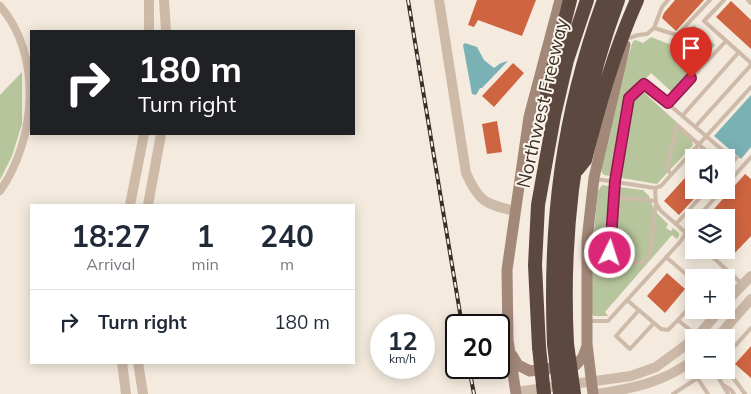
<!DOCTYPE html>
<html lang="en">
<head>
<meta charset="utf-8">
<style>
  body { margin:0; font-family:Mulish,sans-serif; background:#f6f6f7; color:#1f2937; height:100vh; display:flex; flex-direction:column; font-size:19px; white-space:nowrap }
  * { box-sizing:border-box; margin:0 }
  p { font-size:16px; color:#747a83 }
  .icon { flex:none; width:28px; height:28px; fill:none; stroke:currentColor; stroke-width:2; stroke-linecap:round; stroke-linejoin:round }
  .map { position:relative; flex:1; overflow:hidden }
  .drawer { position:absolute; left:30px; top:204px; width:325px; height:160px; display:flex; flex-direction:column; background:#fff; border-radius:0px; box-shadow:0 2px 12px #0003 }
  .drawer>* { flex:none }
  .banner { position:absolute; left:30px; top:30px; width:325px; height:105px; border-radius:0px; box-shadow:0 2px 12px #0003; background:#202124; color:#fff; overflow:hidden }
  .controls { position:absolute; left:685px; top:149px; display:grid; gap:10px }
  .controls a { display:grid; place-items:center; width:50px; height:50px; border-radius:0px; background:#fff; box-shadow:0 2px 12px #0003; font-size:25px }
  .speed { position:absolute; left:370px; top:314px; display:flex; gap:10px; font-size:25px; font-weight:700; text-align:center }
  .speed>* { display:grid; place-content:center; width:65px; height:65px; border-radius:50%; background:#fff; box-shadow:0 2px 12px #0003; line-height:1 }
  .speed small { font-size:12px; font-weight:400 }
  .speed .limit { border:2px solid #111; border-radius:8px; background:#fff; color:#111 }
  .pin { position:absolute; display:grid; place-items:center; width:42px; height:42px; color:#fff; margin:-51px -21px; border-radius:50% 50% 50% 0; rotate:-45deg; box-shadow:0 0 5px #0007 }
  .pin .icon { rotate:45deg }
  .me { position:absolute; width:55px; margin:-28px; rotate:4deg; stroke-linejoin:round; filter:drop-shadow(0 0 4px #0008) }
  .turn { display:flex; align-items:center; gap:18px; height:105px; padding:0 25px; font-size:22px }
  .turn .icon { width:65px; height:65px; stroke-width:2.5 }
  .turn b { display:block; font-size:35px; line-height:42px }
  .eta { display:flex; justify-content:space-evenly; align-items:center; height:85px; text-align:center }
  .eta b { font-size:30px; font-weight:700; line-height:35px }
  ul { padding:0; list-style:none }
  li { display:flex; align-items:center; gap:15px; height:65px; padding:0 25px; border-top:1px solid #e0e1e3 }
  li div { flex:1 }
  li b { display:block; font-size:19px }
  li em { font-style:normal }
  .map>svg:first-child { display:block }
  .green { fill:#b7c59c }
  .water { fill:#7ab1b4 }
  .building { fill:#cf6441 }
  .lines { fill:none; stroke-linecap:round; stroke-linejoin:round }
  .service { stroke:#cebaa8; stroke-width:4 }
  .minor { stroke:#cebaa8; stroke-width:8 }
  .tertiary { stroke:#cebaa8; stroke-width:10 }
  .secondary { stroke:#a28879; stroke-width:11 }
  .motorway { stroke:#5c483f; stroke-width:14 }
  .rail-casing { stroke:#3a2e29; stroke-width:4 }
  .rail { stroke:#fbf4eb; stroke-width:2; stroke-dasharray:5.5; stroke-linecap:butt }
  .motorway-bridge { stroke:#5c483f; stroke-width:14 }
  .route-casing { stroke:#8e194d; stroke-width:12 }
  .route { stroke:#db2777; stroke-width:9 }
  .labels { text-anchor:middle; stroke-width:4; stroke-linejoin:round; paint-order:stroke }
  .street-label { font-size:19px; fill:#3a2e29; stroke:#fbf4eb }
</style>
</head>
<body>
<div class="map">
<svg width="751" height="394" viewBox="0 0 751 394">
  <rect width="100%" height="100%" fill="#f4eade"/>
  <path class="green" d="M694,25L715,45L672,92L651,73L638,87L695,139L692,142L693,145L657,184L604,175L602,173L601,167L619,85L633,41L636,40L643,43L651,37L674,46Z
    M22,72V124L12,156L0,180V95Z
    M602,185L643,190L649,196L654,210L668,224L666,228L671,231L673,228L679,233V236L677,239L672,235L605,312L608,316H594L592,314V252L598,191Z"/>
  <path class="water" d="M465,43L477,47L484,60L494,68L501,63L508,61L482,88H480L476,95L472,94L463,45Z
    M751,95V147L741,159L714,136Z"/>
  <path class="building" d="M477,0H536L522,36L478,20L474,27L468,25Z
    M675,0H704L676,31L662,18L664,13Z
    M731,1L751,20V49L716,17Z
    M513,63L524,73L494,107L482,96Z
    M497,121L502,152L487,154L482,124Z
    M694,168V190H702L679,215L664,201Z
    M745,174L751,179V236L730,258L721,250H726V218H706Z
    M667,273L685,289L665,313L647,296Z
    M751,346V378L735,364Z"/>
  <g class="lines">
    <path class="service" d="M724,0L704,21L751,63
      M748,0L751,3
      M654,28L677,35L710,0
      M626,39L638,35L647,34L654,28L662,7L668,0
      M668,103L726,41
      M683,115L739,52
      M696,126L751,65
      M726,170L737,157
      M671,175L667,168L677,125L714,158
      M596,179L655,188L656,203L660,210L686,233L694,221
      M726,185L751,157
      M655,188L661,186L751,87
      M614,197L656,201
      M656,203L650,254L643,263L616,262L610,253L615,181L629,98L645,84L727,154L730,165
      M697,218L722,190
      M676,224L707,190
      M705,250L741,283
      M666,257L694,281
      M627,300L661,329L668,330L678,320
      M694,302L678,320L697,336
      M639,310L616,336L630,349L654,323
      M589,321H608L680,242L686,233L694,240
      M726,356L751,328
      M726,368L745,394
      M714,370L728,394
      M698,379L708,394
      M725,386L731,390L734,394
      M673,394L710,370"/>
    <path class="minor" d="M0,6C43,55 36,140 0,191"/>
    <path class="tertiary" d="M149,0V31
      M164,0L166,31
      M439,0L466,173C479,202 485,204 515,211
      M130,205L144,134
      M148,205L161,134
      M726,302L751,276
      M696,338L720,310
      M717,338L751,299
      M122,362L126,394
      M138,362L143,394
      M516,392L631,376L656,367L694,339
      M596,394C631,389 666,382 694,359"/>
    <path class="secondary" d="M512,355L518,365L530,371L576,365L583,357L587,346
      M516,394L508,340L507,270L529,117L560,0
      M593,394L587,344V240L594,178L625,45"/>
    <path class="motorway" d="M554,115L547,92L570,0
      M577,170L585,160C599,105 614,52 637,0
      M554,344C549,223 562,115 604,0
      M567,344C561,227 577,110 618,0
      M539,347L535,265L538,205L554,116L567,60L587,0"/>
    <g class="rail-casing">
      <path id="rail" d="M408,0L462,325
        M469,368L474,394"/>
    </g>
    <use href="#rail" class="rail"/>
    <path class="motorway-bridge" d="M554,344L560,394
      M567,344L574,394
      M539,347L544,394"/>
  </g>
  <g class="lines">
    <g class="route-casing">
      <path id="route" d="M610,253L615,181L629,98L644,84L668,103L691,78"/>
    </g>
    <use href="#route" class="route"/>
  </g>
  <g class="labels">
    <g class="street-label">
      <text transform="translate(542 103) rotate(-77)" y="7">Northwest Freeway</text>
    </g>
  </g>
</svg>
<div class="controls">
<a><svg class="icon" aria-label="sound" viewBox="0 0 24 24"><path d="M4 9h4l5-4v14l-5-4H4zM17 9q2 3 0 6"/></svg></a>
<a><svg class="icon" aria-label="layers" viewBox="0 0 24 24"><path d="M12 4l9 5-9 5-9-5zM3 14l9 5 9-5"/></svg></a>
<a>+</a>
<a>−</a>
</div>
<div class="speed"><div>12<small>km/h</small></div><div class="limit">20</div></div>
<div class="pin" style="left:691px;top:78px;background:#d93025"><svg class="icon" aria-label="arrive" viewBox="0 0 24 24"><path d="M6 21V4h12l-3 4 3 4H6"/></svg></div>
<svg class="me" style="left:610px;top:253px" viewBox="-20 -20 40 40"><circle r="17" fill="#db2777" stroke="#fff" stroke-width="3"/><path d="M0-11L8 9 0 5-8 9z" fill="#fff"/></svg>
<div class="banner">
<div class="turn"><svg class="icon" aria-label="right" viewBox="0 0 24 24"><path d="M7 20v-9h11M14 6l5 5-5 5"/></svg><div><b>180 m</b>Turn right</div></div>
</div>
<section class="drawer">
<div class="eta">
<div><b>18:27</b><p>Arrival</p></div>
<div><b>1</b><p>min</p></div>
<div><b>240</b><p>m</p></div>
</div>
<ul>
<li><svg class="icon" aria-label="right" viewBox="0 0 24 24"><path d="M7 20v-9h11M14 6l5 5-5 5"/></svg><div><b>Turn right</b></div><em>180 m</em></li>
</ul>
</section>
</div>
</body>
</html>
